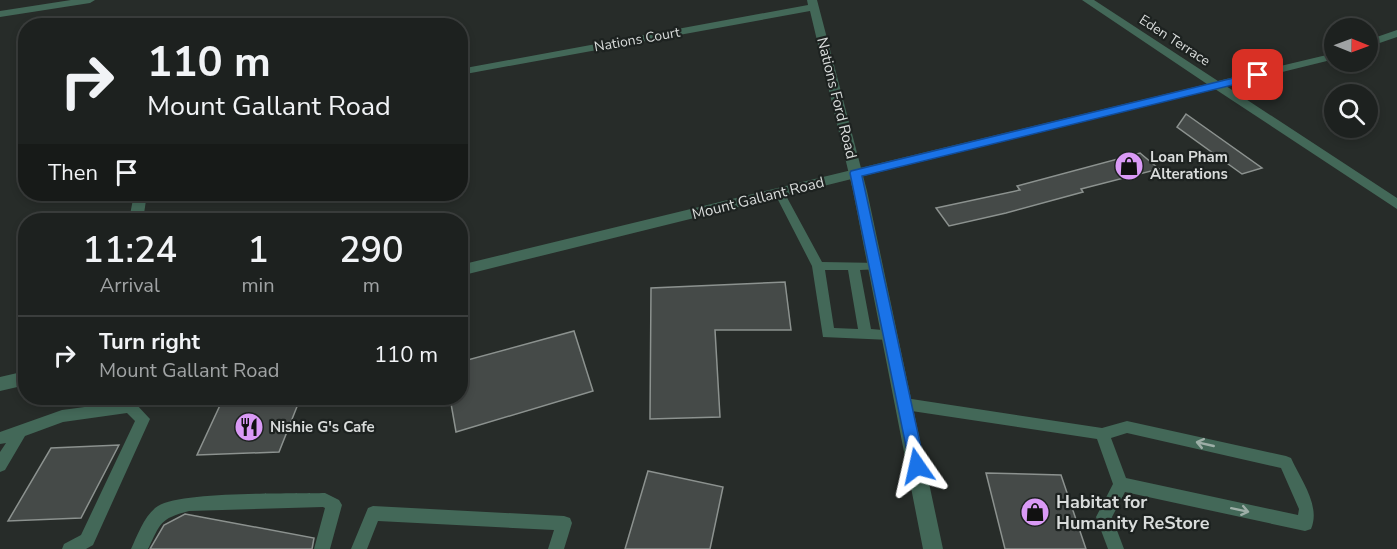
<!DOCTYPE html>
<html lang="en">
<head>
<meta charset="utf-8">
<style>
  body { margin:0; font-family:"Nunito Sans",sans-serif; background:#2a2e2c; color:#f1f3f6; height:100vh; display:flex; flex-direction:column; font-size:22px; white-space:nowrap }
  * { box-sizing:border-box; margin:0 }
  p { font-size:20px; color:#a0a3a4 }
  .icon { flex:none; width:33px; height:33px; fill:none; stroke:currentColor; stroke-width:2; stroke-linecap:round; stroke-linejoin:round }
  .map { position:relative; flex:1; overflow:hidden }
  .panel { position:absolute; left:18px; top:213px; width:450px; height:192px; display:flex; flex-direction:column; background:#1d211f; border-radius:24px; box-shadow:0 3px 9px #0003,0 0 0 2px #3b3e3d }
  .panel>* { flex:none }
  .guide { position:absolute; left:18px; top:18px; width:450px; height:183px; border-radius:24px; box-shadow:0 3px 9px #0003,0 0 0 2px #3b3e3d; background:#1d211f; color:#f1f3f6; overflow:hidden }
  .needle { width:39px; rotate:91deg }
  .tools { position:absolute; left:1324px; top:18px; display:grid; gap:12px }
  .tools a { display:grid; place-items:center; width:54px; height:54px; border-radius:50%; background:#1d211f; box-shadow:0 3px 9px #0003,0 0 0 2px #3b3e3d; font-size:30px }
  .pin { position:absolute; display:grid; place-items:center; width:51px; height:51px; color:#fff; margin:-26px; border-radius:12px; box-shadow:0 3px 9px #0006 }
  .me { position:absolute; width:66px; margin:-33px; rotate:349deg; stroke-linejoin:round; filter:drop-shadow(0 0 4px #0008) }
  .turn { display:flex; align-items:center; gap:21px; height:126px; padding:0 30px; font-size:27px }
  .turn .icon { width:78px; height:78px; stroke-width:2.5 }
  .turn b { display:block; font-size:42px; line-height:51px }
  .then { display:flex; align-items:center; height:57px; padding:0 30px; background:#0003; gap:12px; font-size:22px }
  .eta { display:flex; justify-content:space-evenly; align-items:center; height:102px; text-align:center }
  .eta b { font-size:36px; font-weight:600; line-height:42px }
  ul { padding:0; list-style:none }
  li { display:flex; align-items:center; gap:18px; height:78px; padding:0 30px; border-top:2px solid #3b3e3d }
  li div { flex:1 }
  li b { display:block; font-size:22px }
  li em { font-style:normal }
  .map>svg:first-child { display:block }
  .building { fill:#454a48; stroke:#8c928f; stroke-width:1.5 }
  .lines { fill:none; stroke-linecap:round; stroke-linejoin:round }
  .service { fill:#436858; fill-rule:evenodd }
  .minor { fill:#436858; fill-rule:evenodd }
  .tertiary { fill:#436858; fill-rule:evenodd }
  .oneway { stroke:#9daea7 }
  .route { fill:#1a73e8; stroke:#114b97; stroke-width:1.5 }
  .labels { text-anchor:middle; stroke-width:4.5; stroke-linejoin:round; paint-order:stroke }
  .far-street-label { font-size:14px; fill:#d9dcdb; stroke:#1d2220 }
  .street-label { font-size:15px; fill:#d9dcdb; stroke:#1d2220 }
  .poi-label { font-size:15px; font-weight:bold; fill:#d9dcdb; stroke:#1d2220; text-anchor:start }
  .near-poi-label { font-size:18px; font-weight:bold; fill:#d9dcdb; stroke:#1d2220; text-anchor:start }
</style>
</head>
<body>
<div class="map">
<svg width="1397" height="549" viewBox="0 0 1397 549">
  <rect width="100%" height="100%" fill="#272c29"/>
  <path class="building" d="M1186,114L1262,168L1242,174L1177,127Z
    M1140,153L1159,169L1081,189L1083,192L1006,213L949,226L936,208L1020,190L1017,186Z
    M785,282L791,330H715L720,417L650,419L651,288Z
    M574,331L593,391L456,432L450,398H460V362Z
    M300,399L279,452L197,455L222,401Z
    M119,445L81,518L8,521L51,448Z
    M648,471L723,487L710,549H625Z
    M986,473L1061,475L1086,549H1005Z
    M185,514L314,538L312,549H150L164,525Z"/>
  <g class="lines">
    <path class="service" d="M779,188L784,192L822,262L880,263L882,266L880,269L860,270L871,329L895,331L896,335L895,339L890,340L823,337L812,266L774,192ZM825,270H848L858,329L834,328Z
      M905,398L1102,428L1127,421L1286,456L1291,458C1301,480 1321,506 1311,529L1305,531L1125,492L1112,517L1124,549H1108L1096,517L1113,484L1097,439L905,410L900,408L898,404L900,400ZM1127,433L1281,468L1299,509L1298,515L1126,478L1111,438Z
      M130,401L135,403L150,419L93,545L86,549H62L64,544L81,535L135,421L127,413L63,422L25,436L5,470L0,472V452L6,443L0,444V432L62,410Z
      M325,493L339,500L342,505L330,549H314L325,508L323,507L189,511C159,519 161,523 148,549H131C137,536 145,514 158,506C181,491 292,494 325,493Z
      M373,506L564,516L570,518L572,523L564,549H548L554,530L378,521L367,549H351L368,508Z"/>
    <path class="minor" d="M71,0H95L90,3L0,17V11Z
      M807,0H817L867,191L943,549H923L853,191L810,11L460,75V69L808,5Z
      M134,194H147L143,220H129Z"/>
    <path class="tertiary" d="M1082,0H1094L1218,81L1335,53V59L1226,86L1397,198V209L1215,89L460,276V265L1207,84Z
      M1397,30V37L1368,47V40Z
      M26,371V385L0,391V377Z"/>
  </g>
  <defs><path id="oneway-shaft" d="M-6 0H5M1.5-3L5.5 0L1.5 3" fill="none" stroke-width="1.6" stroke-linecap="round" stroke-linejoin="round" transform="scale(1.5)"/></defs>
  <g class="oneway">
    <use href="#oneway-shaft" transform="translate(1205 444) rotate(-167)"/>
    <use href="#oneway-shaft" transform="translate(1240 510) rotate(12)"/>
  </g>
  <path class="route" d="M1258,72L1261,73V78L862,176L925,466L923,471L917,473L911,471L850,173L851,171Z"/>
  <defs>
    <g id="shop-disc" transform="scale(1.5)"><circle r="9.5" fill="#da9af6" stroke="#1d2220"/><path d="M-5-2.5h2.3a2.7 3.5 0 0 1 5.4 0H5L5.5 6h-11ZM-1.5-2.5h3a1.5 2.3 0 0 0-3 0Z" fill="#111"/></g>
    <g id="restaurant-disc" transform="scale(1.5)"><circle r="9.5" fill="#da9af6" stroke="#1d2220"/><path d="M-5-6h1v4h1v-4h1v4h1v-4h1v5L-1.5 .5V6h-2V.5L-5-1ZM5-6V6H3V1.5H1.5Q1.5-4 5-6Z" fill="#111"/></g>
  </defs>
  <g fill-rule="evenodd">
    <use href="#shop-disc" x="1129" y="166"/>
    <use href="#restaurant-disc" x="249" y="427"/>
    <use href="#shop-disc" x="1035" y="512"/>
  </g>
  <g class="labels">
    <g class="far-street-label">
      <text transform="translate(637 39) rotate(-10)" y="5">Nations Court</text>
      <text transform="translate(1175 40) rotate(33)" y="5">Eden Terrace</text>
    </g>
    <g class="street-label">
      <text transform="translate(837 98) rotate(76)" y="5">Nations Ford Road</text>
      <text transform="translate(758 198) rotate(-14)" y="5">Mount Gallant Road</text>
    </g>
    <g class="poi-label">
      <text x="1150" y="162">Loan Pham<tspan x="1150" dy="17">Alterations</tspan></text>
      <text x="270" y="432">Nishie G's Cafe</text>
    </g>
    <g class="near-poi-label">
      <text x="1056" y="508">Habitat for<tspan x="1056" dy="21">Humanity ReStore</tspan></text>
    </g>
  </g>
</svg>
<div class="tools">
<a><svg class="needle" viewBox="-14 -14 28 28"><path d="M0-13l5 13h-10z" fill="#e53935"/><path d="M0 13l5-13h-10z" fill="#a0a3a4"/></svg></a>
<a><svg class="icon" aria-label="search" viewBox="0 0 24 24"><circle cx="10" cy="10" r="6"/><path d="M15 15l6 6"/></svg></a>
</div>
<div class="pin" style="left:1258px;top:75px;background:#d93025"><svg class="icon" aria-label="arrive" viewBox="0 0 24 24"><path d="M6 21V4h12l-3 4 3 4H6"/></svg></div>
<svg class="me" style="left:917px;top:466px" viewBox="-20 -20 40 40"><path d="M0-17L14 15 0 8-14 15z" fill="#1a73e8" stroke="#fff" stroke-width="4"/></svg>
<div class="guide">
<div class="turn"><svg class="icon" aria-label="right" viewBox="0 0 24 24"><path d="M7 20v-9h11M14 6l5 5-5 5"/></svg><div><b>110 m</b>Mount Gallant Road</div></div>
<div class="then">Then<svg class="icon" aria-label="arrive" viewBox="0 0 24 24"><path d="M6 21V4h12l-3 4 3 4H6"/></svg></div>
</div>
<section class="panel">
<div class="eta">
<div><b>11:24</b><p>Arrival</p></div>
<div><b>1</b><p>min</p></div>
<div><b>290</b><p>m</p></div>
</div>
<ul>
<li><svg class="icon" aria-label="right" viewBox="0 0 24 24"><path d="M7 20v-9h11M14 6l5 5-5 5"/></svg><div><b>Turn right</b><p>Mount Gallant Road</p></div><em>110 m</em></li>
</ul>
</section>
</div>
</body>
</html>
